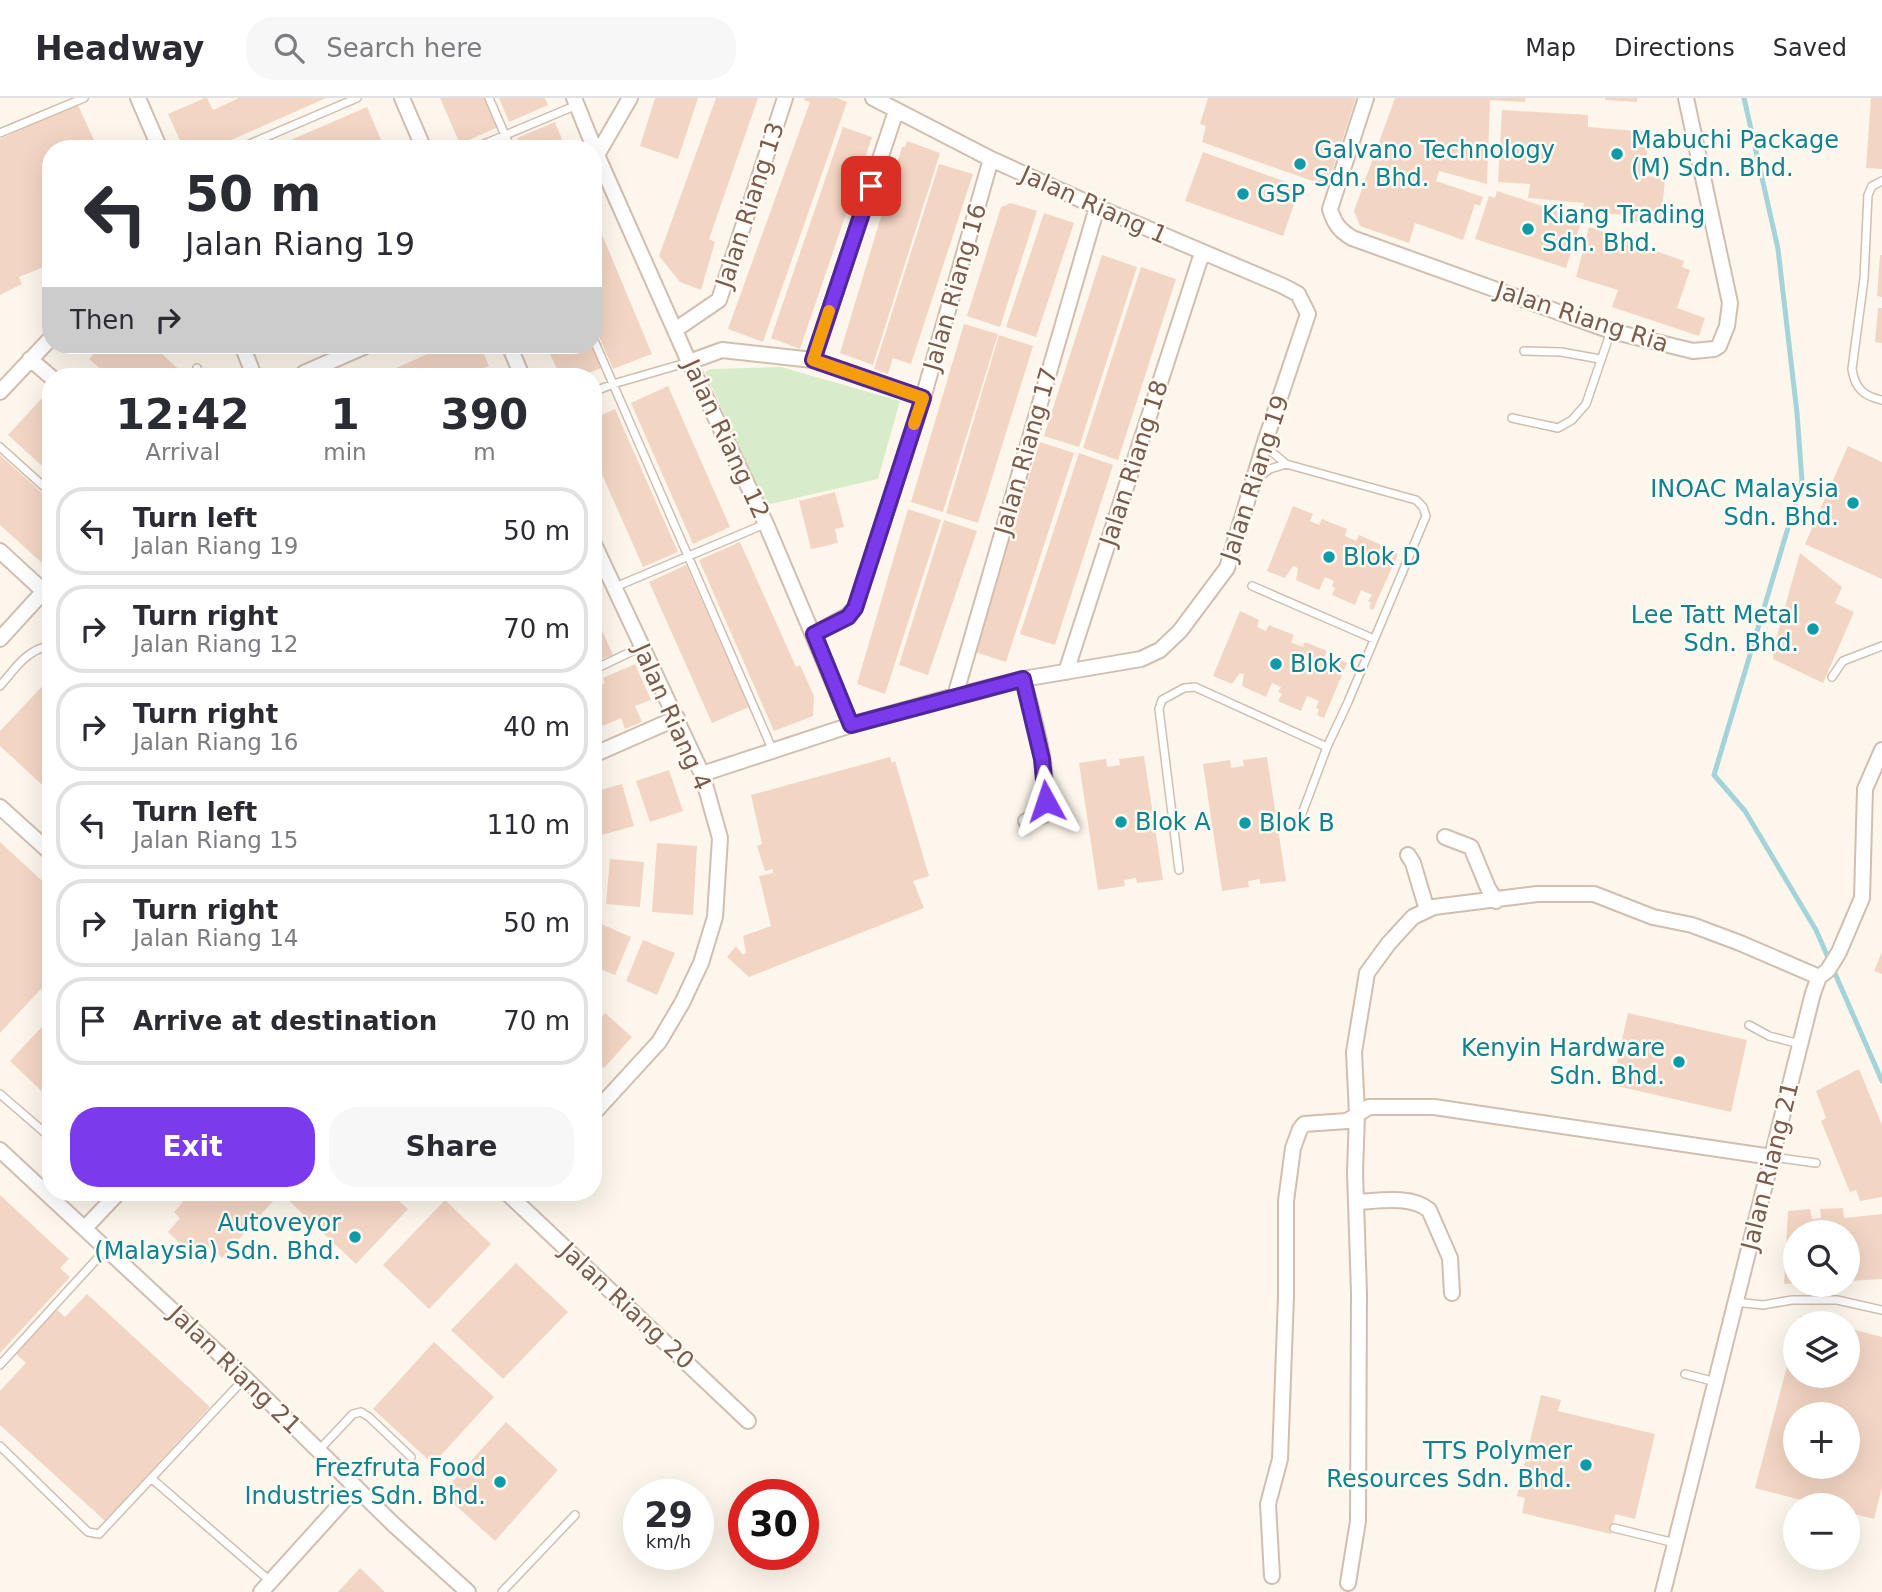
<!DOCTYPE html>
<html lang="en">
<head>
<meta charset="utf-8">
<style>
  body { margin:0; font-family:"DejaVu Sans",sans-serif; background:#f7f7f7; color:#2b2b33; height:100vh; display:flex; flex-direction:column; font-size:26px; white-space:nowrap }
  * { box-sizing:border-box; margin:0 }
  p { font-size:23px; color:#7c7c81 }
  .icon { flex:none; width:38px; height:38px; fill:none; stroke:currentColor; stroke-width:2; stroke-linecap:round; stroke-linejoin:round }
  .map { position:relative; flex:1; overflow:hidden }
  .sheet { position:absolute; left:42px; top:270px; width:560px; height:833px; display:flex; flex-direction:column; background:#fff; border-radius:28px; box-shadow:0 7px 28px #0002 }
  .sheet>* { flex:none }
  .top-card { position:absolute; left:42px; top:42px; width:560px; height:214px; border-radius:28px; box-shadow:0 7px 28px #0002; background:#fff; color:#2b2b33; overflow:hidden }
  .tools { position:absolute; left:1783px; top:1122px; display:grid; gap:14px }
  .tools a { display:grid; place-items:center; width:77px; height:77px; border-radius:50%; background:#fff; box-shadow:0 7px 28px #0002; font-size:35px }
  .speed { position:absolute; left:623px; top:1381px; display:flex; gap:14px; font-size:35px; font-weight:700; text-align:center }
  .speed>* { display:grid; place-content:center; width:91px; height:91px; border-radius:50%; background:#fff; box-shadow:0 7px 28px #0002; line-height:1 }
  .speed small { font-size:18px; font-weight:400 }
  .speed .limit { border:10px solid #d22; background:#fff; color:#111 }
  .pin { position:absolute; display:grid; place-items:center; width:60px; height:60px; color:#fff; margin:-30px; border-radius:14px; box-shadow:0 4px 10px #0006 }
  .me { position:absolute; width:77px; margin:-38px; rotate:355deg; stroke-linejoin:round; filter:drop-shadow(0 0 5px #0008) }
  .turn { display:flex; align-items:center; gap:24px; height:147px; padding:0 28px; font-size:32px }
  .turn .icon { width:91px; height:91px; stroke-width:2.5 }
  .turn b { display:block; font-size:49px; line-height:60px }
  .then { display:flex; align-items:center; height:66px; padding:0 28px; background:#0003; gap:14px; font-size:26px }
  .eta { display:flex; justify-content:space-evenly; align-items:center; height:119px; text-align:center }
  .eta b { font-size:42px; font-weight:700; line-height:49px }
  .cta { display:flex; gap:14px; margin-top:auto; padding:14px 28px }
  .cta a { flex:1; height:80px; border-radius:28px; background:#7c3aed; color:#fff; font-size:28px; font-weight:700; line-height:80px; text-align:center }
  .cta a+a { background:#f7f7f7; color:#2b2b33 }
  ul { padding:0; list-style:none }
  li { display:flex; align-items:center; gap:21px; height:88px; margin:0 14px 10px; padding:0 14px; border:4px solid #e1e1e2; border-radius:28px }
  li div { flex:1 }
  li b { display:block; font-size:26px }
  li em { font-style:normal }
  header { display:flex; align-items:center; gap:42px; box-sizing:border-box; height:98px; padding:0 35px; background:#fff; border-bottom:2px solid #e1e1e2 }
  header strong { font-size:33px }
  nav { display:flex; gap:38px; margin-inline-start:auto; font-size:24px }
  .search { width:490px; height:63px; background:#f7f7f7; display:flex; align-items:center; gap:18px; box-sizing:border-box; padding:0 24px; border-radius:28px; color:#7c7c81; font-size:26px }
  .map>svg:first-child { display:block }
  .green { fill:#d8ecc9 }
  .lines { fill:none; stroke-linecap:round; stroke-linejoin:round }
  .stream { stroke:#a5d3da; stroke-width:5 }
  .building { fill:#f3d5c3; fill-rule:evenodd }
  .lane-casing { stroke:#d1beb0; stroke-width:10 }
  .street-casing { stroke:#d1beb0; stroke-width:18 }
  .lane { stroke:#fff; stroke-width:7 }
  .street { stroke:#fff; stroke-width:14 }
  .route-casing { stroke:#51269a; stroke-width:18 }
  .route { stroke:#7c3aed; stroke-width:12 }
  .slow { stroke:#f59e0b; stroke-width:12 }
  .culture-dot { fill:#0f9aa8; stroke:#fffaf3; stroke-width:2.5 }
  .labels { text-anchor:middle; stroke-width:5; stroke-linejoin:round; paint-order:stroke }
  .culture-label { font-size:24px; fill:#0d838f; stroke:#fffaf3; text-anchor:start }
  .street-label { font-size:24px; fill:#7a5c4d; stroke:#fffaf3 }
</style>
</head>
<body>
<header>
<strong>Headway</strong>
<div class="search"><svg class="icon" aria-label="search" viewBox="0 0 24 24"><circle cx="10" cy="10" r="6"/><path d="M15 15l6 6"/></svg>Search here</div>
<nav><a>Map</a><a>Directions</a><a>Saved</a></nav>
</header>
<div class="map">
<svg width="1882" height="1494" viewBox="0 0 1882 1494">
  <rect width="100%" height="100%" fill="#fdf6ec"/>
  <path class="green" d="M781,269L900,303L878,381L766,407L705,274L711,271Z"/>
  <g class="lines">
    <path class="stream" d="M1744,0L1778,151L1797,315L1802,383L1714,677L1745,713L1816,832L1882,983"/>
  </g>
  <path class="building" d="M205,0H207L213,12L239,0H326L211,51H184L168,16Z
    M440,0H485L498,29L460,46Z
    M499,0H545L548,7L509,24Z
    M655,0H698L678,61L640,48Z
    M716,0H758L709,141L715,144L701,192L680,184L659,158Z
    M805,0H837L847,4L763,244L728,231L810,4L804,2Z
    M1208,0H1356L1327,88L1202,44L1206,28L1200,26Z
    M1395,0H1526L1525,4L1490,2L1487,86L1439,73L1436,83L1483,99L1480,108L1475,106L1463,142L1415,125L1409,145L1360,128L1354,113Z
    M1605,0H1637V4L1605,2Z
    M1871,0H1882V71L1866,70Z
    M77,5L98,51H51V158L48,159L51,166L19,179L22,186L0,197V41Z
    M367,9L382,44L367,51H270Z
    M1502,12L1588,17V29L1649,34L1645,78L1665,80L1661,126L1625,123V117L1582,113L1584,105L1528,100L1530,86L1498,84Z
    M555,24L566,51H521L517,40Z
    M843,29L872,39L800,251L771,240Z
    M907,43L940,55L873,267L840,255L902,49H905Z
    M1203,54L1300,89L1283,138L1185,103Z
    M939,66L973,76L911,266L893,260L888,276L874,271Z
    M1497,93L1582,121L1566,170L1475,141L1489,98L1495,100Z
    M1011,105L1037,113L1000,229L967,218L1001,109Z
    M593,115L652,256L613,271L593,224Z
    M1044,115L1074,125L1036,239L1006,229Z
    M1589,129L1684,163L1682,169L1690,172L1677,210L1705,220L1699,238L1612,209L1618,192L1576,179Z
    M1102,157L1137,169L1079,349L1044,338Z
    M1880,157H1882V199L1877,198Z
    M1141,169L1176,181L1118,362L1083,350Z
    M1878,210H1882V245L1875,244Z
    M964,226L998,236L943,414L911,404Z
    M999,237L1033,248L978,425L946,415Z
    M102,247H152L186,278H103L105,275L89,261Z
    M289,247H307L292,253Z
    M448,247H480L489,268L467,278H378Z
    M546,247H591L601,270L581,278H560Z
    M668,288L730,429L693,446L631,305Z
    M43,299L51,306V376L8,337Z
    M615,311L678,454L643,469L593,356V321Z
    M1040,344L1074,355L1006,564L972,553Z
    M1848,348L1882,364V481L1805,446Z
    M1079,355L1113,367L1055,547L1020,536Z
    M0,357L51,403V473L0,427Z
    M835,394L844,429L835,431L838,445L811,451L799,403Z
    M1293,408L1313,416L1310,423L1319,427L1322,421L1347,431L1345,438L1356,443L1359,437L1381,447L1378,456L1392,461L1395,455L1398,456L1373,512L1369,510L1371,505L1368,503L1372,497L1361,492L1355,507L1332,497L1335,490L1332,488L1334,483L1325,479L1319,492L1296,482L1298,470L1293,468L1285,480L1267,473Z
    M908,411L941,422L885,596L857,586Z
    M944,422L977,433L928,577L899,567Z
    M740,444L796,569L800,567L814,598L813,618L774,633L699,462Z
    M1800,455L1842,489L1835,505L1854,514L1823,585L1773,561L1774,548Z
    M686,467L749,609L712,625L649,484Z
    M1240,513L1259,522L1257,529L1266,533L1269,527L1294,537L1291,544L1303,549L1305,544L1327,553L1323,562L1339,568L1341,562L1347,565L1324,620L1317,617L1319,611L1316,610L1319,603L1307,598L1301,613L1278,603L1282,596L1278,594L1281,589L1272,585L1266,599L1242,588L1244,576L1240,575L1232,586L1213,578Z
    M597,521L613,557L593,565V523Z
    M635,566L651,602L635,608L642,624L625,631L621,620L593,632V590L605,585L603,580Z
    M51,579V695L0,648V633Z
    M1144,658L1163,782L1137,785L1136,780L1124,782L1125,788L1098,792L1079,665L1106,661L1107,669L1120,667L1119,661Z
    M890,659L892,665L895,663L929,778L913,783L924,810L749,879L727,859L736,848L743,857L746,854L743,838L771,828L759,778L773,775V771L765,773L757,748L762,746L751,697Z
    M1267,659L1286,783L1260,786V781L1248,783L1249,789L1222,793L1203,666L1230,662L1231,670L1244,668L1243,662Z
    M669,672L683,713L650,724L636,683Z
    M622,686L634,728L602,737L593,706V694Z
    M0,744L51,791V880L0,935Z
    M657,745L697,748L693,817L652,814Z
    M610,761L644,764L640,809L606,806Z
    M599,825L631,839L615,877L593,868V839Z
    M643,842L675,855L657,897L626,883Z
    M1882,854V876L1874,873Z
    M605,915L632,939L604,970L593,961V929Z
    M1628,915L1747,942L1731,1014L1612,987Z
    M51,919V1002L10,963Z
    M1859,971L1882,1027V1099L1860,1103L1856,1092L1850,1094L1821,1023L1826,1020L1816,993Z
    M172,1094H265L274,1102L222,1160L210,1148L197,1162L168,1134L180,1120L174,1114L183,1104Z
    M292,1094H408L399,1103L408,1111L356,1166L286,1100Z
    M0,1097L69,1161L60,1170L70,1179L0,1255Z
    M445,1102L491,1146L429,1211L383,1167Z
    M1843,1110L1844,1120L1882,1116V1181L1848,1183V1134H1796V1185L1784,1186L1788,1113L1810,1111L1812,1121L1821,1120L1820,1111Z
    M516,1165L568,1214L503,1281L451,1232Z
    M87,1196L210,1309L105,1423L0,1327V1293L26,1265L14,1254L55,1210L65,1219Z
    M1800,1218L1825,1224V1225H1798Z
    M1848,1230L1882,1239V1389L1874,1421L1848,1414V1407H1820L1755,1390L1795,1238L1796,1278H1848ZM1796,1316H1848V1368H1796Z
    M434,1244L494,1299L433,1366L373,1311Z
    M1541,1297L1561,1302L1558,1313L1655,1336L1635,1421L1615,1416L1611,1436L1522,1415L1525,1400L1517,1398Z
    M506,1324L558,1372L495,1443L442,1395Z
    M360,1470L385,1494H338Z"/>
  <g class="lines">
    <g class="lane-casing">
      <path id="lane" d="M489,0L511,51
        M0,35L84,0
        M238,51L357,0
        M472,51L577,7
        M1882,83L1872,88L1868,97L1864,181L1852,271C1855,290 1863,298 1882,302
        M593,240L773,653
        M1524,253L1561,254L1600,261
        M197,270L198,278
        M503,278L519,271
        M593,294L613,286L689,264
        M1512,320L1558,330L1572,322L1586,306L1611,233
        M1265,348L1286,366L1416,402L1423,409L1426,418L1348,604L1327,649L1300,721
        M0,349L51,395
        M1259,379L1270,371L1286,366
        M1252,488L1374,541
        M615,489L765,426
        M593,572L641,549
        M1832,579L1843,563L1882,548
        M0,588C14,572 26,552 49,548L51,550
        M1179,772L1159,611L1162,602L1184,590L1195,589L1327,649
        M1749,927L1769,938L1800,946
        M0,996L51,1040
        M1772,1059L1816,1065
        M1735,1204L1763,1207L1792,1202H1837L1882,1212
        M0,1267L106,1151
        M1685,1276L1716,1284
        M0,1348L88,1434L99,1436L245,1280
        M319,1352L353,1316L361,1314L369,1319L411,1359
        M151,1380L270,1483
        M1614,1430L1675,1445
        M502,1494L575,1417"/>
    </g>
    <g class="street-casing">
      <path id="street" d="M138,0L160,51
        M402,0L424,51
        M574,0L597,57L689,264L766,426L851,627
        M1366,0L1330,111C1334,125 1339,132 1352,140L1611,233L1693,253L1714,251L1719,248L1727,228L1730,205L1686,0
        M597,57L630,0
        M675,232L719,202L785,0
        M242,247L254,278
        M509,247L522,278
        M30,261L51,279
        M813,262L896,13
        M689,264L722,252L813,262L923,300
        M304,275L368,247
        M0,294L51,240
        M593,444L702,676L720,740L715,819L701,865L682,905L659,944L593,1016
        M0,453L51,500
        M814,536L847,518L855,510L923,300L991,61
        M0,541L44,493
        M1066,574L1202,155
        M1023,581C1034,623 1052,674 1042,718L1026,723
        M955,598L1097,109
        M593,657L677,620
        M702,676L851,627L955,598L1023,581L1141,561L1160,552L1180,533L1227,470L1264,347L1308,216L1298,196L1283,188L1097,109L991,61L873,0
        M0,709L51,755
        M1445,739L1471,749L1488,790L1496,803
        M1408,757L1413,765L1427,812
        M0,1052L245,1280L392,1425L468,1494
        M506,1094L748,1323
        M1356,1104C1378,1103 1411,1097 1429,1112L1450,1160L1452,1195
        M85,1130L119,1094
        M1272,1478L1268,1406L1280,1361L1286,1198V1103L1293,1050L1300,1031L1304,1026L1347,1023L1369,1009H1434L1772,1059
        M1348,1485L1358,1423L1359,1195L1355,1074L1357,1016L1354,954L1367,875L1389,845L1413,819L1434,809L1537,796H1594L1653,819L1692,827L1740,845L1819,879
        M261,1494L356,1389
        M1663,1494L1813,895L1819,879L1828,872L1839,854L1862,800L1865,691L1882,652"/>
    </g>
    <use href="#lane" class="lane"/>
    <use href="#street" class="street"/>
  </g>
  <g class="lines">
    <g class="route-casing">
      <path id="route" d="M871,88L813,262L923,300L855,510L848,519L814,536L851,627L1023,581L1042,661L1046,703"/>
    </g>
    <use href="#route" class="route"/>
    <path class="slow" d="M829,213L813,262L923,300L914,326"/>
  </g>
  <g class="culture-dot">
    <circle cx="1617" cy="56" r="7"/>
    <circle cx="1300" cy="66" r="7"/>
    <circle cx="1243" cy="96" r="7"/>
    <circle cx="1528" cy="131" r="7"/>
    <circle cx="1853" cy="405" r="7"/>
    <circle cx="1329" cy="459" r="7"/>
    <circle cx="1813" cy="531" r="7"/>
    <circle cx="1276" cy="566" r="7"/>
    <circle cx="1121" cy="724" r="7"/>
    <circle cx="1245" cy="725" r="7"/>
    <circle cx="1679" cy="964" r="7"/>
    <circle cx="355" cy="1139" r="7"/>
    <circle cx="1586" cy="1367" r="7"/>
    <circle cx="500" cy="1384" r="7"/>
  </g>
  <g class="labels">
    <g class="culture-label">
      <text x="1631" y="50">Mabuchi Package<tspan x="1631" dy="28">(M) Sdn. Bhd.</tspan></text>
      <text x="1314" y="60">Galvano Technology<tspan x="1314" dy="28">Sdn. Bhd.</tspan></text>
      <text x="1257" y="104">GSP</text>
      <text x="1542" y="125">Kiang Trading<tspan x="1542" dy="28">Sdn. Bhd.</tspan></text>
      <text x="1839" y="399" text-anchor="end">INOAC Malaysia<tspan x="1839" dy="28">Sdn. Bhd.</tspan></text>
      <text x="1343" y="467">Blok D</text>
      <text x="1799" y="525" text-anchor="end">Lee Tatt Metal<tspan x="1799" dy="28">Sdn. Bhd.</tspan></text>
      <text x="1290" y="574">Blok C</text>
      <text x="1135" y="732">Blok A</text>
      <text x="1259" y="733">Blok B</text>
      <text x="1665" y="958" text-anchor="end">Kenyin Hardware<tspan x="1665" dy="28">Sdn. Bhd.</tspan></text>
      <text x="341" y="1133" text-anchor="end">Autoveyor<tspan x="341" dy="28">(Malaysia) Sdn. Bhd.</tspan></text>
      <text x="1572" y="1361" text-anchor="end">TTS Polymer<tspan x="1572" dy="28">Resources Sdn. Bhd.</tspan></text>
      <text x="486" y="1378" text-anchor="end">Frezfruta Food<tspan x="486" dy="28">Industries Sdn. Bhd.</tspan></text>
    </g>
    <g class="street-label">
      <text transform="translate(750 107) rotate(-72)" y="8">Jalan Riang 13</text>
      <text transform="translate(1094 107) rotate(24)" y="8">Jalan Riang 1</text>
      <text transform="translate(955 189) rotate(-74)" y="8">Jalan Riang 16</text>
      <text transform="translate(1582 219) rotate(18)" y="8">Jalan Riang Ria</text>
      <text transform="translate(726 341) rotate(65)" y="8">Jalan Riang 12</text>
      <text transform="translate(1026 353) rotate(-74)" y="8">Jalan Riang 17</text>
      <text transform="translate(1134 365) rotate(-72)" y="8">Jalan Riang 18</text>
      <text transform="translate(1255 380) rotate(-72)" y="8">Jalan Riang 19</text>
      <text transform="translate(672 619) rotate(66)" y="8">Jalan Riang 4</text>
      <text transform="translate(1770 1068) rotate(-76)" y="8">Jalan Riang 21</text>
      <text transform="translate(627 1208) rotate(43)" y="8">Jalan Riang 20</text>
      <text transform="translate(235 1272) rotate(44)" y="8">Jalan Riang 21</text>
    </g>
  </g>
</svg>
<div class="tools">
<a><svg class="icon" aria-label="search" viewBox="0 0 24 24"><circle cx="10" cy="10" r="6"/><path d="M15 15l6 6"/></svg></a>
<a><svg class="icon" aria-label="layers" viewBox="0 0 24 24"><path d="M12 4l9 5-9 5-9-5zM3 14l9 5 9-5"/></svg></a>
<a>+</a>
<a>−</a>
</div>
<div class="speed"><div>29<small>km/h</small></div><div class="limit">30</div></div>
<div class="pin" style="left:871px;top:88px;background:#d93025"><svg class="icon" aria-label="arrive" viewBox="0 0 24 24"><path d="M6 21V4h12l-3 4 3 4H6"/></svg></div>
<svg class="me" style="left:1046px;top:703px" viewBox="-20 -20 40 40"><path d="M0-17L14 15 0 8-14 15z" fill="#7c3aed" stroke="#fff" stroke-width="4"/></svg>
<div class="top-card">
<div class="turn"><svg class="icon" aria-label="left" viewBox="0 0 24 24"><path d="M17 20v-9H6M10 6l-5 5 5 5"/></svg><div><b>50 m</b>Jalan Riang 19</div></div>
<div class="then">Then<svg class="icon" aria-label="right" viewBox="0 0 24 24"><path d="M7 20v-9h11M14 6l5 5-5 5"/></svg></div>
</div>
<section class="sheet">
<div class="eta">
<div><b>12:42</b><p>Arrival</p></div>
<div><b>1</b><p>min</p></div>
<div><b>390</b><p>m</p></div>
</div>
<ul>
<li><svg class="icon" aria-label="left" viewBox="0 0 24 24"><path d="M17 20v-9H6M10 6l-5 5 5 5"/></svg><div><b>Turn left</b><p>Jalan Riang 19</p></div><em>50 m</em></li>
<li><svg class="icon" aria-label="right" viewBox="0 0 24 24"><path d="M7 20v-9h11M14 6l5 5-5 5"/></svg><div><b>Turn right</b><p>Jalan Riang 12</p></div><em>70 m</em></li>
<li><svg class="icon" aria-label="right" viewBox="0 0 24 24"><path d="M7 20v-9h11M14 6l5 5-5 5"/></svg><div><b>Turn right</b><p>Jalan Riang 16</p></div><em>40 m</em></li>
<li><svg class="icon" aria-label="left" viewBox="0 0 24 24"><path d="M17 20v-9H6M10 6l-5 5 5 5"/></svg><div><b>Turn left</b><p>Jalan Riang 15</p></div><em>110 m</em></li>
<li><svg class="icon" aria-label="right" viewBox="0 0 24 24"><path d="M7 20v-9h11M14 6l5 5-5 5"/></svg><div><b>Turn right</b><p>Jalan Riang 14</p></div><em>50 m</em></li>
<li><svg class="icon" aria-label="arrive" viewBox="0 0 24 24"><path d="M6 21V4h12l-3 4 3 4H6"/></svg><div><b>Arrive at destination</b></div><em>70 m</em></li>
</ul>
<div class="cta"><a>Exit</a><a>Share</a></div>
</section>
</div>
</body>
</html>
